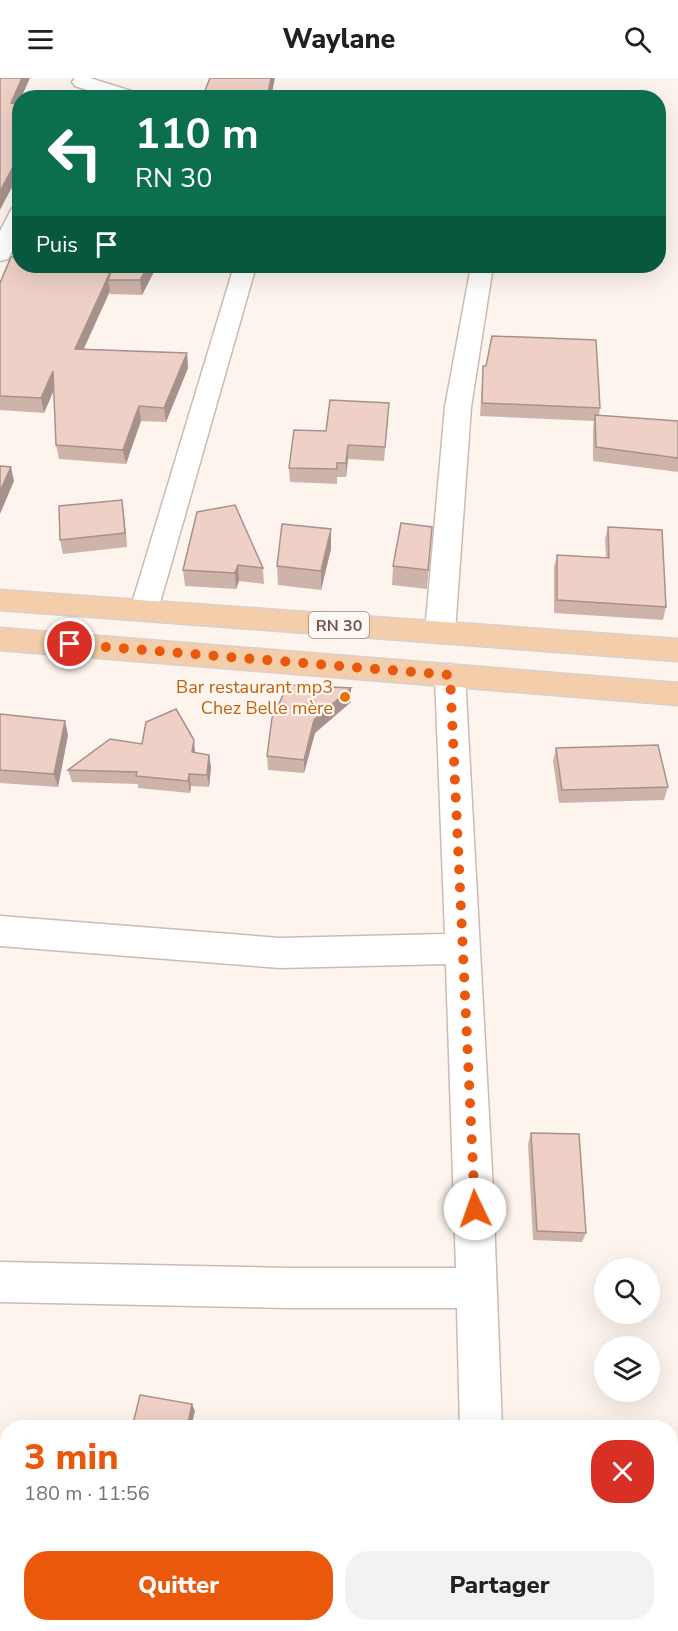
<!DOCTYPE html>
<html lang="fr">
<head>
<meta charset="utf-8">
<style>
  body { margin:0; font-family:"Nunito Sans",sans-serif; background:#f2f2f2; color:#202124; height:100vh; display:flex; flex-direction:column; font-size:22px; white-space:nowrap }
  * { box-sizing:border-box; margin:0 }
  p { font-size:20px; color:#757577 }
  .icon { flex:none; width:33px; height:33px; fill:none; stroke:currentColor; stroke-width:2; stroke-linecap:round; stroke-linejoin:round }
  .map { position:relative; flex:1; overflow:hidden }
  .drawer { position:absolute; left:0px; top:1342px; width:678px; height:212px; display:flex; flex-direction:column; background:#fff; border-radius:24px 24px 0 0; box-shadow:0 6px 24px #0002 }
  .drawer>* { flex:none }
  .guide { position:absolute; left:12px; top:12px; width:654px; height:183px; border-radius:24px; box-shadow:0 6px 24px #0002; background:#0b6e4f; color:#fff; overflow:hidden }
  .tools { position:absolute; left:594px; top:1180px; display:grid; gap:12px }
  .tools a { display:grid; place-items:center; width:66px; height:66px; border-radius:50%; background:#fff; box-shadow:0 6px 24px #0002; font-size:30px }
  .pin { position:absolute; display:grid; place-items:center; width:51px; height:51px; color:#fff; margin:-26px; border:3px solid #fff; border-radius:50%; box-shadow:0 2px 6px #0007 }
  .me { position:absolute; width:66px; margin:-33px; rotate:357deg; stroke-linejoin:round; filter:drop-shadow(0 0 4px #0008) }
  .turn { display:flex; align-items:center; gap:21px; height:126px; padding:0 24px; font-size:27px }
  .turn .icon { width:78px; height:78px; stroke-width:2.5 }
  .turn b { display:block; font-size:42px; line-height:51px }
  .then { display:flex; align-items:center; height:57px; padding:0 24px; background:#0003; gap:12px; font-size:22px }
  .round { display:grid; place-items:center; flex:none; width:63px; height:63px; border-radius:24px; background:#f2f2f2 }
  .headline { display:flex; align-items:center; justify-content:space-between; height:102px; padding:0 24px }
  h1 { font-size:36px; font-weight:800; line-height:45px; color:#ea580c }
  .button { display:flex; gap:12px; margin-top:auto; padding:12px 24px }
  .button a { flex:1; height:69px; border-radius:24px; background:#ea580c; color:#fff; font-size:24px; font-weight:800; line-height:69px; text-align:center }
  .button a+a { background:#f2f2f2; color:#202124 }
  header { display:flex; justify-content:space-between; align-items:center; height:78px; padding:0 24px; background:#fff; font-size:27px; font-weight:800 }
  .map>svg:first-child { display:block }
  .lines { fill:none; stroke-linecap:round; stroke-linejoin:round }
  .street-casing { stroke:#cebab2; stroke-width:3 }
  .primary-casing { stroke:#d9d0ce; stroke-width:3 }
  .street { fill:#fff; fill-rule:evenodd }
  .primary { fill:#f4cdab; fill-rule:evenodd }
  .wall { fill:#ceb3aa }
  .shaded-wall { fill:#a7928b }
  .building { fill:#efd0c6; stroke:#a7928b; stroke-width:1.5 }
  .route { stroke:#ea580c; stroke-width:10; stroke-dasharray:0 18 }
  .food-dot { fill:#e8710a; stroke:#fef8f4; stroke-width:2 }
  .labels { text-anchor:middle; stroke-width:4.5; stroke-linejoin:round; paint-order:stroke }
  .shield { fill:#fef8f4; stroke:#9f8781; stroke-width:1.5 }
  .shield-label { font-size:16px; font-weight:bold; fill:#765750 }
  .food-label { font-size:18px; fill:#c56008; stroke:#fef8f4; text-anchor:end }
</style>
</head>
<body>
<header><svg class="icon" aria-label="menu" viewBox="0 0 24 24"><path d="M4 6h16M4 12h16M4 18h16"/></svg>Waylane<svg class="icon" aria-label="search" viewBox="0 0 24 24"><circle cx="10" cy="10" r="6"/><path d="M15 15l6 6"/></svg></header>
<div class="map">
<svg width="678" height="1553" viewBox="0 0 678 1553">
  <rect width="100%" height="100%" fill="#fcf4ed"/>
  <g class="lines">
    <g class="street-casing">
      <path id="street" d="M75,0H90L141,16L144,20H112L75,8L72,4Z
        M20,129V159L8,181L0,183V153L12,130Z
        M234,188H256L158,532L154,539L144,542L134,539L130,532Z
        M471,188H493L471,329L455,554L450,561L440,565L430,561L425,554L445,329Z
        M450,586L461,589L465,597L493,1111L502,1350H460L457,1230H290L0,1224V1184L290,1190H456L446,886L280,890L0,868V838L280,860L445,856L435,597L439,589Z
        M8,1489V1535L0,1536V1490Z"/>
    </g>
    <g class="primary-casing">
      <path id="primary" d="M0,512L678,561V583L0,532Z
        M0,550L678,605V627L0,572Z"/>
    </g>
    <use href="#street" class="street"/>
    <use href="#primary" class="primary"/>
  </g>
  <path class="wall" d="M20,188H157L142,217L110,216V213L84,271L187,275L188,290L166,344L141,343L126,386L59,381L56,367L54,312L44,335L0,332V205Z
    M483,288L600,330L599,337L678,343V394L593,383V351L594,343L480,338Z
    M388,340L384,383L348,381L346,399H337V406L290,404L289,390L326,353Z
    M122,422L127,469L63,476L60,462Z
    M197,434L263,490L264,506L239,503L236,511L185,508L183,492Z
    M432,449L427,511L392,507L393,488Z
    M608,449L666,529L663,542L554,535V489L557,477L606,480L605,461Z
    M331,451V471L321,512L278,507L277,488Z
    M351,624L315,655L304,695L268,692L267,678Z
    M0,636L68,657L58,709L0,705Z
    M142,666L209,677L211,689L209,709L191,708L190,715L138,710V706L72,704L68,692Z
    M556,670L668,709L664,722L559,725L553,683Z
    M531,1055L586,1155L582,1164L533,1162L528,1066Z"/>
  <path class="shaded-wall" d="M22,0H30L21,20H20V24L13,38L11,25Z
    M271,0H275L271,20H267Z
    M20,76V94L0,132V113Z
    M113,188L108,202L110,213L77,285L75,271Z
    M148,188H157L142,217L140,202Z
    M187,275L188,290L166,344L164,330Z
    M53,293L56,307L44,335L41,320Z
    M139,328L141,343L126,386L123,372Z
    M348,367V381L346,399V385Z
    M11,389L14,403L0,436V413Z
    M122,422L124,436L127,469L125,455Z
    M331,451V471L321,512V493Z
    M238,487L239,503L236,511L235,495Z
    M351,610V624L315,655L304,695V682L314,642Z
    M65,643L68,657L58,709L54,696Z
    M194,662L195,674L194,686L192,674Z
    M209,677L211,689L209,709L207,697Z
    M189,696L191,708L190,715L188,703Z
    M192,1326L195,1333L191,1350H187Z"/>
  <path class="building" d="M0,0H22L11,25L20,26V76L0,113Z
    M210,0H271L267,20H202Z
    M11,179H20V188H113L75,271L187,275L164,330L139,328L123,372L56,367L53,293L41,320L0,318V205Z
    M113,188H148L140,202H108Z
    M492,258L596,262L600,330L482,325L483,288H486Z
    M330,322L389,325L385,369L348,367L346,385H337V391L289,390L294,352L326,353Z
    M595,337L678,343V380L596,369Z
    M0,388L11,389L0,413Z
    M122,422L125,455L60,462L59,428Z
    M235,427L263,490L238,487L235,495L183,492L197,434Z
    M401,445L432,449L428,492L393,488Z
    M282,446L331,451L321,493L277,488Z
    M608,449L662,452L666,529L557,522V477L609,480Z
    M288,607L351,610L314,642L304,682L267,678L272,640Z
    M176,631L194,662L192,674L209,677L207,697L189,696L188,703L136,698L137,694L68,692L110,661L142,666L146,644Z
    M0,636L65,643L54,696L0,692Z
    M658,667L668,709L562,712L556,670Z
    M531,1055L579,1056L586,1155L537,1153Z
    M140,1317L192,1326L187,1350H132Z"/>
  <g class="lines">
    <path class="route" d="M70,566L450,597L475,1131"/>
  </g>
  <circle class="food-dot" cx="345" cy="619" r="6"/>
  <g class="labels">
    <rect class="shield" x="309" y="534" width="60" height="26" rx="4.5"/>
    <g class="shield-label">
      <text x="339" y="553">RN 30</text>
    </g>
    <g class="food-label">
      <text x="333" y="615">Bar restaurant mp3<tspan x="333" dy="21">Chez Belle mère</tspan></text>
    </g>
  </g>
</svg>
<div class="tools">
<a><svg class="icon" aria-label="search" viewBox="0 0 24 24"><circle cx="10" cy="10" r="6"/><path d="M15 15l6 6"/></svg></a>
<a><svg class="icon" aria-label="layers" viewBox="0 0 24 24"><path d="M12 4l9 5-9 5-9-5zM3 14l9 5 9-5"/></svg></a>
</div>
<div class="pin" style="left:70px;top:566px;background:#d93025"><svg class="icon" aria-label="arrive" viewBox="0 0 24 24"><path d="M6 21V4h12l-3 4 3 4H6"/></svg></div>
<svg class="me" style="left:475px;top:1131px" viewBox="-20 -20 40 40"><circle r="19" fill="#fff"/><path d="M0-13L10 11 0 6-10 11z" fill="#ea580c"/></svg>
<div class="guide">
<div class="turn"><svg class="icon" aria-label="left" viewBox="0 0 24 24"><path d="M17 20v-9H6M10 6l-5 5 5 5"/></svg><div><b>110 m</b>RN 30</div></div>
<div class="then">Puis<svg class="icon" aria-label="arrive" viewBox="0 0 24 24"><path d="M6 21V4h12l-3 4 3 4H6"/></svg></div>
</div>
<section class="drawer">
<div class="headline"><div><h1>3 min</h1><p>180 m · 11:56</p></div><a class="round" style="background:#d93025;color:#fff"><svg class="icon" aria-label="close" viewBox="0 0 24 24"><path d="M6 6l12 12M18 6L6 18"/></svg></a></div>
<div class="button"><a>Quitter</a><a>Partager</a></div>
</section>
</div>
</body>
</html>
